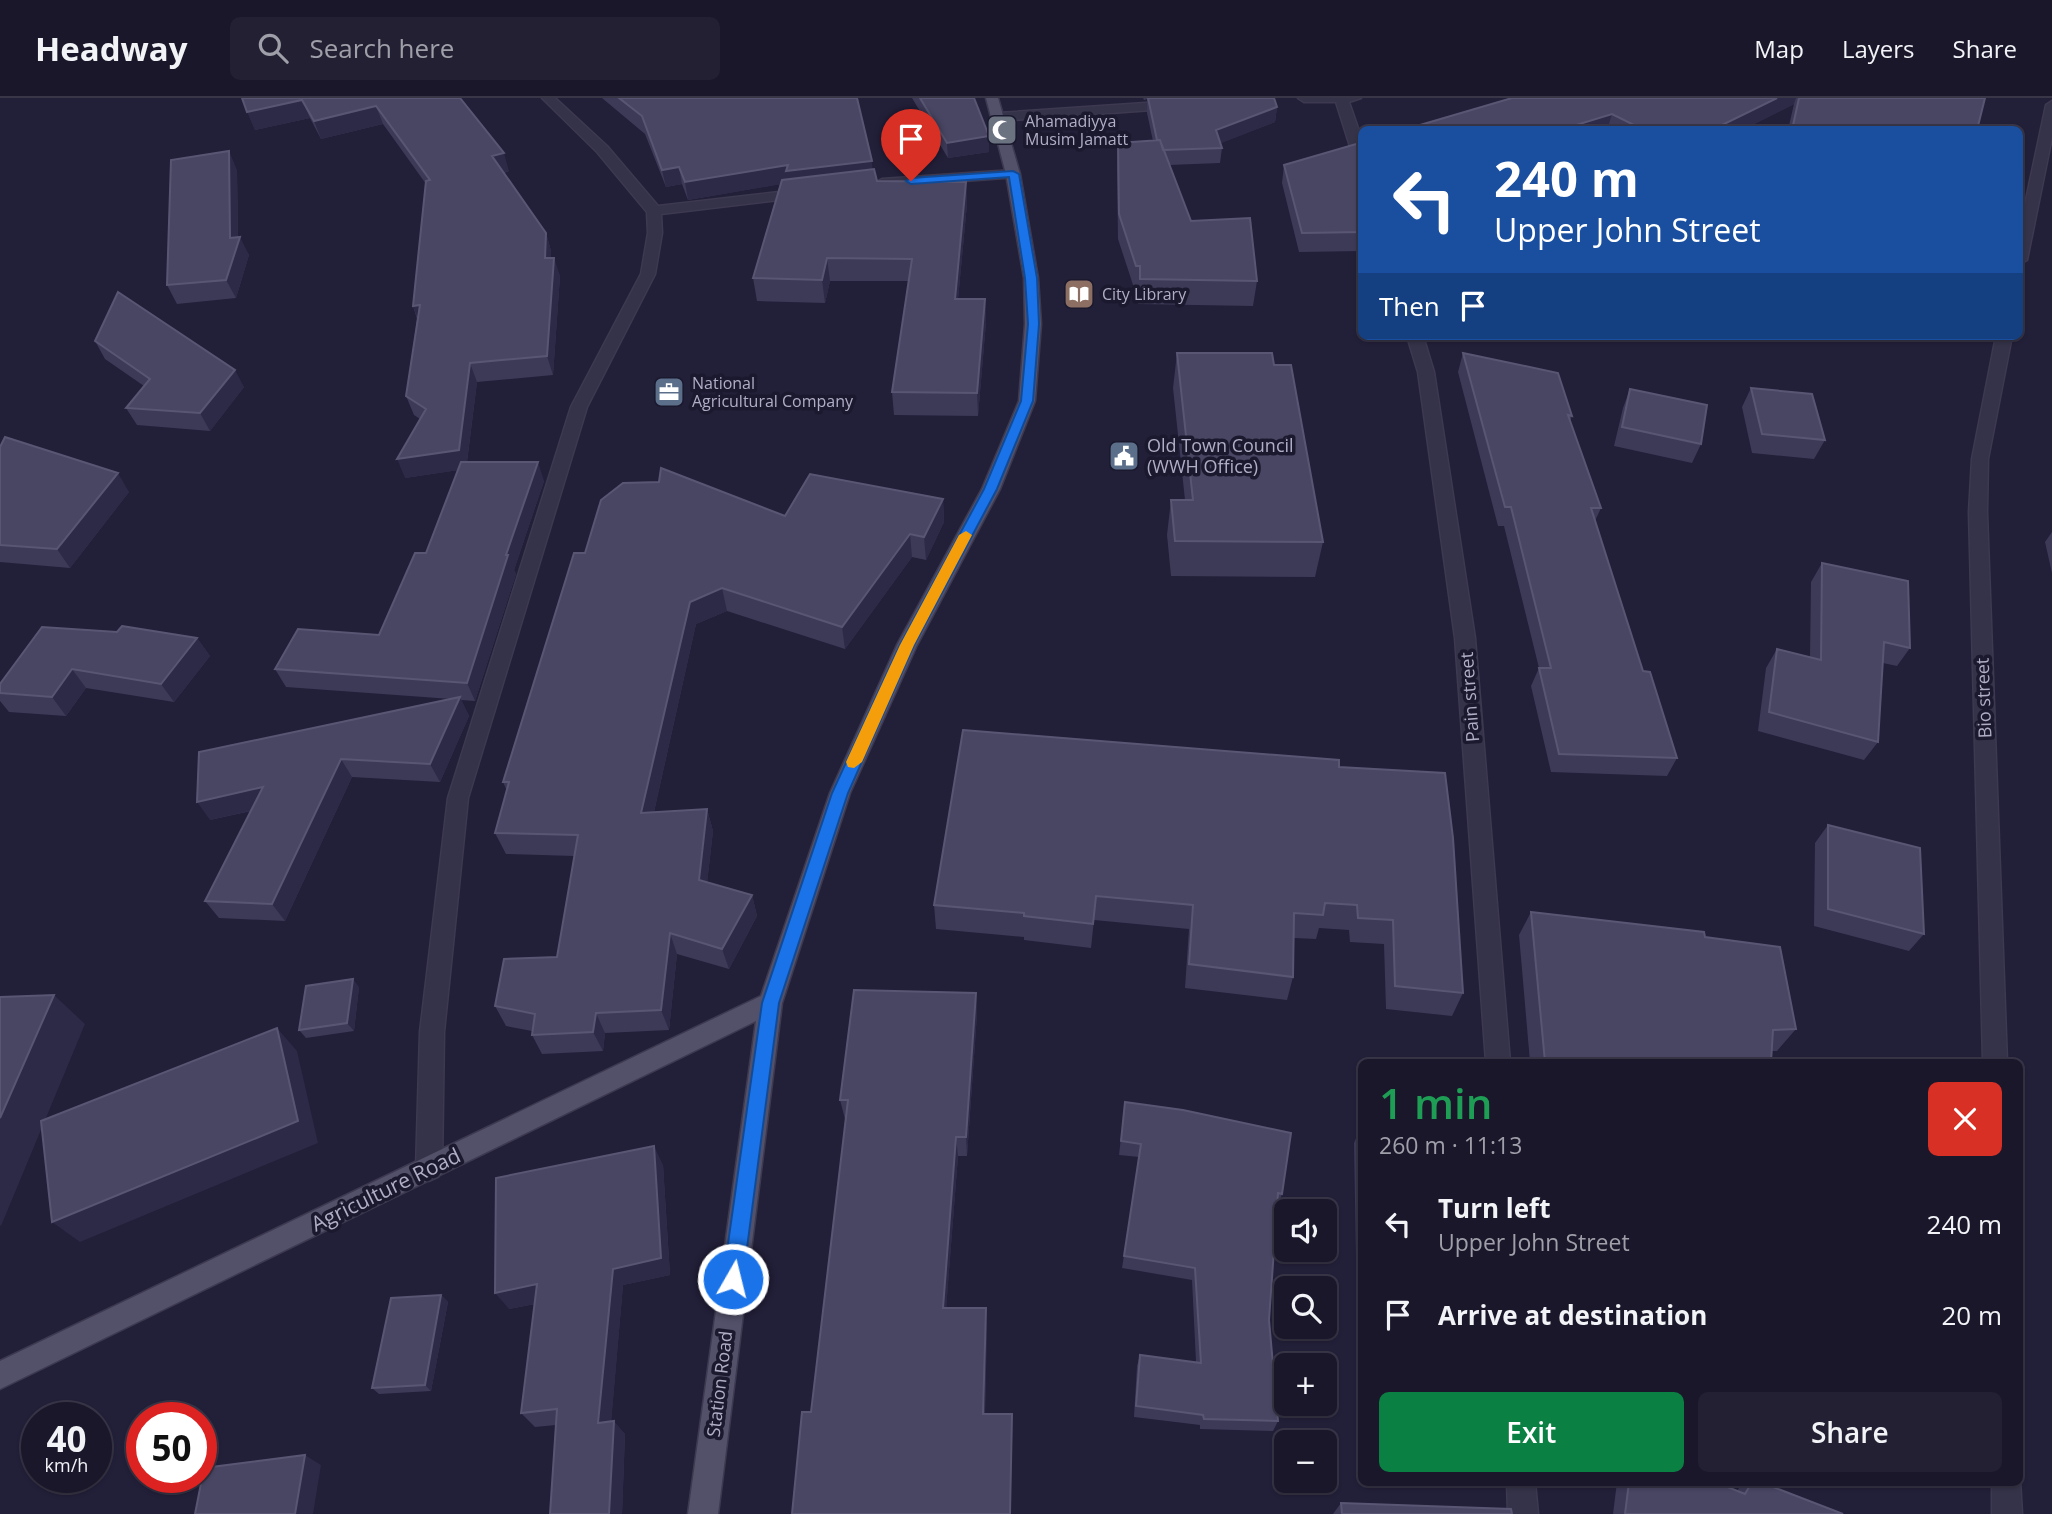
<!DOCTYPE html>
<html lang="en">
<head>
<meta charset="utf-8">
<style>
  body { margin:0; font-family:"Open Sans",sans-serif; background:#232033; color:#f1f3f6; height:100vh; display:flex; flex-direction:column; font-size:26px; white-space:nowrap }
  * { box-sizing:border-box; margin:0 }
  p { font-size:23px; color:#9f9fa9 }
  .icon { flex:none; width:38px; height:38px; fill:none; stroke:currentColor; stroke-width:2; stroke-linecap:round; stroke-linejoin:round }
  .map { position:relative; flex:1; overflow:hidden }
  .details { position:absolute; left:1358px; top:961px; width:665px; height:427px; display:flex; flex-direction:column; background:#1a172b; border-radius:10px; box-shadow:0 2px 5px #0004,0 0 0 2px #383647 }
  .details>* { flex:none }
  .banner { position:absolute; left:1358px; top:28px; width:665px; height:214px; border-radius:10px; box-shadow:0 2px 5px #0004,0 0 0 2px #383647; background:#1a4fa0; color:#fff; overflow:hidden }
  .controls { position:absolute; left:1274px; top:1101px; display:grid; gap:14px }
  .controls a { display:grid; place-items:center; width:63px; height:63px; border-radius:10px; background:#1a172b; box-shadow:0 2px 5px #0004,0 0 0 2px #383647; font-size:35px }
  .speed { position:absolute; left:21px; top:1304px; display:flex; gap:14px; font-size:35px; font-weight:700; text-align:center }
  .speed>* { display:grid; place-content:center; width:91px; height:91px; border-radius:50%; background:#1a172b; box-shadow:0 2px 5px #0004,0 0 0 2px #383647; line-height:1 }
  .speed small { font-size:18px; font-weight:400 }
  .speed .limit { border:10px solid #d22; background:#fff; color:#111 }
  .pin { position:absolute; display:grid; place-items:center; width:60px; height:60px; color:#fff; margin:-72px -30px; border-radius:50% 50% 50% 0; rotate:-45deg; box-shadow:0 0 7px #0007 }
  .pin .icon { rotate:45deg }
  .me { position:absolute; width:77px; margin:-38px; rotate:8deg; stroke-linejoin:round; filter:drop-shadow(0 0 5px #0008) }
  .turn { display:flex; align-items:center; gap:24px; height:147px; padding:0 21px; font-size:32px }
  .turn .icon { width:91px; height:91px; stroke-width:2.5 }
  .turn b { display:block; font-size:49px; line-height:60px }
  .then { display:flex; align-items:center; height:66px; padding:0 21px; background:#0003; gap:14px; font-size:26px }
  .round { display:grid; place-items:center; flex:none; width:74px; height:74px; border-radius:10px; background:#232033 }
  .overview { display:flex; align-items:center; justify-content:space-between; height:119px; padding:0 21px }
  h1 { font-size:42px; font-weight:600; line-height:52px; color:#1e9e55 }
  .primary-button { display:flex; gap:14px; margin-top:auto; padding:14px 21px }
  .primary-button a { flex:1; height:80px; border-radius:10px; background:#0b8043; color:#fff; font-size:28px; font-weight:600; line-height:80px; text-align:center }
  .primary-button a+a { background:#232033; color:#f1f3f6 }
  ul { padding:0; list-style:none }
  li { display:flex; align-items:center; gap:21px; height:91px; padding:0 21px }
  li div { flex:1 }
  li b { display:block; font-size:26px }
  li em { font-style:normal }
  header { display:flex; align-items:center; gap:42px; box-sizing:border-box; height:98px; padding:0 35px; background:#1a172b; border-bottom:2px solid #383647 }
  header strong { font-size:33px }
  nav { display:flex; gap:38px; margin-inline-start:auto; font-size:24px }
  .search { width:490px; height:63px; background:#232033; display:flex; align-items:center; gap:18px; box-sizing:border-box; padding:0 24px; border-radius:10px; color:#9f9fa9; font-size:26px }
  .map>svg:first-child { display:block }
  .lines { fill:none; stroke-linecap:round; stroke-linejoin:round }
  .minor-casing { stroke:#3c3950; stroke-width:3 }
  .major-casing { stroke:#3c3950; stroke-width:3 }
  .minor { fill:#353349; fill-rule:evenodd }
  .major { fill:#53516a; fill-rule:evenodd }
  .wall { fill:#3d3a58 }
  .shaded-wall { fill:#2d2a47 }
  .building { fill:#494664; stroke:#595673; stroke-width:2 }
  .route { fill:#1a73e8; stroke:#114b97; stroke-width:2 }
  .slow { fill:#f59e0b }
  .labels { text-anchor:middle; stroke-width:7; stroke-linejoin:round; paint-order:stroke }
  .far-poi-label { font-size:16px; fill:#b0adc6; stroke:#1b192e; text-anchor:start }
  .poi-label { font-size:18px; fill:#b0adc6; stroke:#1b192e; text-anchor:start }
  .street-label { font-size:18px; fill:#b0adc6; stroke:#1b192e }
  .near-street-label { font-size:21px; fill:#b0adc6; stroke:#1b192e }
</style>
</head>
<body>
<header>
<strong>Headway</strong>
<div class="search"><svg class="icon" aria-label="search" viewBox="0 0 24 24"><circle cx="10" cy="10" r="6"/><path d="M15 15l6 6"/></svg>Search here</div>
<nav><a>Map</a><a>Layers</a><a>Share</a></nav>
</header>
<div class="map">
<svg width="2052" height="1416" viewBox="0 0 2052 1416">
  <rect width="100%" height="100%" fill="#221f39"/>
  <g class="lines">
    <g class="minor-casing">
      <path id="minor" d="M542,0H555L607,48L658,108L805,91L812,95L805,99L661,116L662,135L655,176L587,309L468,700L444,934L442,1071L438,1079L429,1083L420,1079L416,1071L420,934L448,700L571,309L641,176L648,135L647,114L597,54Z
        M1298,0H1361L1349,4L1362,42V68L1355,64L1336,4H1304Z
        M1175,3L1181,7L1180,10L999,23L993,19L999,15Z
        M2052,3V39L2027,162L2020,166V130L2046,7Z
        M1013,72L1018,73V79L882,89L875,85L882,81Z
        M1407,238H1423L1434,274L1475,540L1510,964H1486L1455,540L1418,274Z
        M1996,238H2012L1988,361L1987,414L2007,964H1983L1969,414L1972,361Z
        M2020,1382L2022,1416H1992V1384H2020Z
        M1507,1384H1535L1538,1416H1508Z"/>
    </g>
    <g class="major-casing">
      <path id="major" d="M986,0H998L1020,76L1038,180L1041,226L1035,303L1000,391L917,547L850,695L782,905L718,1416H688L756,923L0,1291V1263L761,898L830,695L897,547L982,391L1019,303L1025,226L1024,180L1006,76Z"/>
    </g>
    <use href="#minor" class="minor"/>
    <use href="#major" class="major"/>
  </g>
  <path class="wall" d="M242,0H460L509,73L504,75L546,135L551,153V160L560,178L553,277L477,284L467,364L544,383L514,472L516,476L475,603L461,602L469,618L440,684L352,679L285,823L219,820L205,803L251,713L210,722L451,601L286,589L275,571L379,537L426,455L458,372L405,380L420,321L414,317L406,298L417,221L413,208L426,86L383,26L321,41L310,20L255,32Z
    M602,0H857L872,63V71L877,83L966,84L967,106L958,201H985L986,224L978,318L894,317L892,294L909,183H830L825,205L757,203L753,180L780,86L688,102L682,86L666,89L645,36Z
    M912,0H974L989,38V54L948,60Z
    M1143,0H1274L1277,9L1275,24L1220,45L1222,50L1220,65L1169,67L1191,123L1257,183L1253,208L1138,206V193H1135L1118,141L1117,69L1118,45L1153,43L1147,15V1L1144,2Z
    M1512,0H1985L1977,32H1788L1794,6L1742,32H1403Z
    M1362,49V153L1299,154L1282,85L1284,67Z
    M237,72L238,139L249,157L236,200L177,206L167,187Z
    M95,243L244,289L210,333L137,327L126,310L144,288L105,261Z
    M1177,255L1274,267L1323,444L1315,479L1171,478L1167,437L1171,402H1185L1173,290Z
    M1463,255L1572,318L1570,323L1601,410L1595,423L1643,573L1677,660L1667,678L1551,674L1531,588L1539,570L1504,428H1498L1458,274Z
    M1751,290L1825,342L1814,361L1752,355L1742,309Z
    M1630,291L1701,346L1692,365L1614,348L1623,310Z
    M0,349L129,394L70,470L0,464Z
    M943,401L944,424L926,462L912,459L845,551L727,513L696,526L654,714L707,711L713,733L707,785L752,797L757,818L729,871L677,856L669,932L605,935L603,953L542,956L532,937V933L506,928L495,908L557,859L574,758L506,756L495,735L507,693L503,684L585,455L785,418Z
    M2052,434V475L2045,444Z
    M1822,465L1910,550L1897,568L1883,565L1878,644L1864,662L1758,633L1766,570L1777,551L1810,559L1811,484Z
    M197,540L210,558L174,604L86,590L66,618L9,614L0,603V586Z
    M1339,669L1463,895L1452,918L1386,911L1384,846L1350,844L1349,832L1319,830L1316,841L1294,840L1293,879L1287,902L1185,890L1189,831L1094,822L1091,850L1024,842V839L936,831L934,807Z
    M1828,727L1924,836L1909,853L1814,828L1815,745Z
    M1531,814L1705,839L1796,931L1777,953H1772L1771,964H1530L1519,837Z
    M359,889L354,933L306,940L299,932Z
    M976,895L977,916L967,1058H958L946,1210L987,1226L985,1316H1012L1010,1416H792L811,1314L846,1021H845L840,1002Z
    M1125,1004L1282,1096L1278,1109H1277L1269,1222L1278,1323L1273,1333L1200,1331V1327L1134,1319L1137,1268L1140,1257L1196,1264L1192,1182L1122,1170L1139,1059L1119,1057Z
    M1360,1031H1362V1161L1356,1160L1354,1045Z
    M663,1067L670,1177L623,1187L611,1323L625,1336L622,1416H550L556,1327L535,1329L521,1315L535,1206L509,1211Z
    M441,1197L448,1204L431,1293L379,1296L372,1290Z
    M1617,1384H1715L1737,1393L1739,1390L1749,1384H1760L1843,1416H1613Z
    M1341,1405L1512,1416H1333Z"/>
  <path class="shaded-wall" d="M1777,0H1796L1794,6L1742,32H1712Z
    M302,2L310,20L255,32L247,14Z
    M376,8L383,26L321,41L314,23Z
    M1277,9L1275,24L1214,48L1216,32Z
    M1612,16L1607,32H1560Z
    M989,38V54L948,60L947,45Z
    M229,53L237,72L238,144L240,139L249,157L236,200L226,182L230,140Z
    M504,55L509,73L497,76L492,58Z
    M872,63L873,80L788,85L688,102L685,84L788,67Z
    M679,69L682,86L666,89L662,72Z
    M966,84L967,106L956,223L955,201Z
    M546,135L551,153V179L545,160Z
    M554,160L560,178L553,277L547,258Z
    M827,160L830,183L825,205L822,182Z
    M985,201L986,224L978,318L977,295Z
    M420,207V227L413,208Z
    M470,265L477,284L466,371L405,380L397,361Z
    M235,272L244,289L210,333L200,315Z
    M538,364L544,383L514,472L516,476L475,603L467,585L506,457Z
    M118,375L129,394L70,470L57,451Z
    M943,401L944,424L926,462L924,439Z
    M910,436L912,459L845,551L842,529Z
    M722,490L727,513L696,526L649,736L641,715L690,504Z
    M197,540L210,558L174,604L161,586Z
    M72,571L86,590L66,618L52,599Z
    M460,599L469,618L440,684L430,666Z
    M341,661L352,679L285,823L272,806Z
    M263,689L275,707L210,722L197,704Z
    M707,711L713,733L705,803L699,782Z
    M752,797L757,818L729,871L722,851Z
    M670,835L677,856L669,932L661,912Z
    M353,881L359,889L354,933L347,925Z
    M976,895L977,916L967,1058L966,1039Z
    M54,897L85,926L1,1128L0,1127V1020Z
    M596,915L605,935L603,953L593,934Z
    M277,930L297,953L318,1045L80,1144L52,1124Z
    M956,1039L958,1058L945,1226L943,1210Z
    M654,1048L663,1067L670,1177L623,1187L610,1338L598,1325L613,1171Z
    M537,1186L550,1203L509,1211L495,1195Z
    M441,1197L448,1204L431,1293L425,1287Z
    M986,1210L987,1226L984,1329L983,1316Z
    M614,1323L625,1336L622,1416H609Z
    M305,1357L321,1367L313,1416H295Z"/>
  <path class="building" d="M242,0H460L504,55L492,58L546,135L545,160H554L547,258L470,265L459,352L397,361L426,311L406,298L420,207L413,208L426,83L430,82L376,8L314,23L302,2L247,14Z
    M619,0H857L872,63L786,73L788,67L685,84L679,69L662,72L642,18Z
    M920,0H974L989,38L947,45Z
    M1148,0H1274L1277,9L1216,32L1222,50L1163,52L1160,42H1157Z
    M1512,0H1777L1712,32H1644L1612,16L1560,32H1403Z
    M1799,0H1985L1977,32H1792Z
    M1160,42L1191,123L1250,120L1257,183L1140,181V168H1136L1119,116L1118,45Z
    M1356,46L1362,49V134L1302,135L1284,67Z
    M229,53L230,140L240,139L226,182L167,187L171,62Z
    M874,71L877,83L966,84L955,201H985L977,295L892,294L912,161L827,160L822,182L753,180L782,82Z
    M118,194L235,272L200,315L126,310L150,281L95,243Z
    M1177,255H1272L1274,267H1291L1323,444L1175,443L1171,402H1193Z
    M1463,255L1558,275L1572,318L1568,317L1601,410H1591L1643,573L1650,574L1677,660L1559,656L1539,570H1551L1511,409H1505Z
    M1751,290L1812,296L1825,342L1762,336Z
    M1630,291L1707,307L1701,346L1622,329Z
    M5,339L118,375L57,451L0,447V349Z
    M461,364H538L506,457H508L467,585L275,571L298,531L379,537L415,455H426Z
    M661,370L785,418L810,376L943,401L924,439L910,436L842,529L722,490L690,504L641,715L707,711L699,782L752,797L722,851L670,835L661,912L596,915L593,934L532,937L535,916L495,908L504,861L557,859L578,737L495,735L509,684H503L574,455H585L601,402L623,385L659,384Z
    M1822,465L1908,483L1910,550L1884,544L1878,644L1769,614L1777,551L1821,562Z
    M122,528L197,540L161,586L72,571L52,599L0,595V586L42,529L117,534Z
    M460,599L430,666L341,661L272,806L205,803L263,689L197,704L199,654Z
    M963,632L1339,662V669L1445,675L1453,740L1463,895L1395,888L1393,822L1358,820L1357,807L1325,805L1323,817L1294,815L1293,879L1189,866L1193,807L1096,798L1093,826L1024,818V815L934,807Z
    M1828,727L1920,750L1924,836L1828,811Z
    M1531,814L1704,834L1705,839L1780,849L1796,931L1773,932L1771,964H1545Z
    M353,881L347,925L299,932L306,888Z
    M854,892L976,895L966,1039H956L943,1210H986L983,1316H1012L1010,1416H792L802,1314H811L848,1002H840Z
    M54,897L0,1020V899Z
    M277,930L298,1023L52,1124L41,1023Z
    M1125,1004L1183,1012L1291,1035L1282,1096L1278,1095L1269,1222L1278,1323L1204,1321L1203,1317L1136,1308L1140,1257L1201,1265L1195,1170L1124,1158L1141,1046L1121,1043Z
    M1360,1031H1362V1099Z
    M654,1048L661,1160L613,1171L598,1325L614,1323L609,1416H550L557,1311L521,1315L537,1186L495,1195L496,1080Z
    M441,1197L425,1287L372,1290L391,1200Z
    M305,1357L295,1416H195L204,1370Z
    M1629,1384H1715L1745,1396L1752,1384H1760L1843,1416H1625Z
    M1341,1405L1511,1411L1512,1416H1342Z"/>
  <path class="route" d="M1013,73L1019,76L1037,180L1039,226L1033,303L997,391L914,547L848,695L779,905L743,1181L741,1188L733,1191L726,1188L723,1181L762,905L832,695L900,547L984,391L1021,303L1028,226L1025,180L1009,79L911,86L906,83L911,80Z"/>
  <path class="slow" d="M966,433L972,437L914,547L862,664L854,670L848,669L846,664L900,547L959,437Z"/>
  <defs>
    <g id="mosque-square" transform="scale(1.575)"><rect x="-9" y="-9" width="18" height="18" rx="4" fill="#6b7280" stroke="#1b192e"/><path d="M3.5-4.9A6 6 0 1 0 3.5 4.9A5 5 0 1 1 3.5-4.9Z" fill="#fff"/></g>
    <g id="library-square" transform="scale(1.575)"><rect x="-9" y="-9" width="18" height="18" rx="4" fill="#8d6e63" stroke="#1b192e"/><path d="M-6-4Q-3-5.5-.7-3.5V5Q-3 3-6 4ZM6-4Q3-5.5 .7-3.5V5Q3 3 6 4Z" fill="#fff"/></g>
    <g id="office-square" transform="scale(1.575)"><rect x="-9" y="-9" width="18" height="18" rx="4" fill="#5c6f8a" stroke="#1b192e"/><path d="M-6-3h4V-5.5h4V-3h4V5H-6ZM-1-4.5V-3h2v-1.5ZM-6 0V1H6V0Z" fill="#fff"/></g>
    <g id="civic-square" transform="scale(1.575)"><rect x="-9" y="-9" width="18" height="18" rx="4" fill="#5c6f8a" stroke="#1b192e"/><path d="M-.6-6.5H3V-4.5H.6V-3L4-1V1h2V6H-6V1h2V-1L-.6-3ZM-1.2 2.5V6h2.4V2.5Z" fill="#fff"/></g>
  </defs>
  <g fill-rule="evenodd">
    <use href="#mosque-square" x="1002" y="32"/>
    <use href="#library-square" x="1079" y="196"/>
    <use href="#office-square" x="669" y="294"/>
    <use href="#civic-square" x="1124" y="358"/>
  </g>
  <g class="labels">
    <g class="far-poi-label">
      <text x="1025" y="29">Ahamadiyya<tspan x="1025" dy="18">Musim Jamatt</tspan></text>
      <text x="1102" y="202">City Library</text>
      <text x="692" y="291">National<tspan x="692" dy="18">Agricultural Company</tspan></text>
    </g>
    <g class="poi-label">
      <text x="1147" y="354">Old Town Council<tspan x="1147" dy="21">(WWH Office)</tspan></text>
    </g>
    <g class="street-label">
      <text transform="translate(1470 599) rotate(-94)" y="6">Pain street</text>
      <text transform="translate(1984 600) rotate(-92)" y="6">Bio street</text>
      <text transform="translate(720 1286) rotate(-83)" y="6">Station Road</text>
    </g>
    <g class="near-street-label">
      <text transform="translate(386 1092) rotate(-26)" y="7">Agriculture Road</text>
    </g>
  </g>
</svg>
<div class="controls">
<a><svg class="icon" aria-label="sound" viewBox="0 0 24 24"><path d="M4 9h4l5-4v14l-5-4H4zM17 9q2 3 0 6"/></svg></a>
<a><svg class="icon" aria-label="search" viewBox="0 0 24 24"><circle cx="10" cy="10" r="6"/><path d="M15 15l6 6"/></svg></a>
<a>+</a>
<a>−</a>
</div>
<div class="speed"><div>40<small>km/h</small></div><div class="limit">50</div></div>
<div class="pin" style="left:911px;top:83px;background:#d93025"><svg class="icon" aria-label="arrive" viewBox="0 0 24 24"><path d="M6 21V4h12l-3 4 3 4H6"/></svg></div>
<svg class="me" style="left:733px;top:1181px" viewBox="-20 -20 40 40"><circle r="17" fill="#1a73e8" stroke="#fff" stroke-width="3"/><path d="M0-11L8 9 0 5-8 9z" fill="#fff"/></svg>
<div class="banner">
<div class="turn"><svg class="icon" aria-label="left" viewBox="0 0 24 24"><path d="M17 20v-9H6M10 6l-5 5 5 5"/></svg><div><b>240 m</b>Upper John Street</div></div>
<div class="then">Then<svg class="icon" aria-label="arrive" viewBox="0 0 24 24"><path d="M6 21V4h12l-3 4 3 4H6"/></svg></div>
</div>
<section class="details">
<div class="overview"><div><h1>1 min</h1><p>260 m · 11:13</p></div><a class="round" style="background:#d93025;color:#fff"><svg class="icon" aria-label="close" viewBox="0 0 24 24"><path d="M6 6l12 12M18 6L6 18"/></svg></a></div>
<ul>
<li><svg class="icon" aria-label="left" viewBox="0 0 24 24"><path d="M17 20v-9H6M10 6l-5 5 5 5"/></svg><div><b>Turn left</b><p>Upper John Street</p></div><em>240 m</em></li>
<li><svg class="icon" aria-label="arrive" viewBox="0 0 24 24"><path d="M6 21V4h12l-3 4 3 4H6"/></svg><div><b>Arrive at destination</b></div><em>20 m</em></li>
</ul>
<div class="primary-button"><a>Exit</a><a>Share</a></div>
</section>
</div>
</body>
</html>
